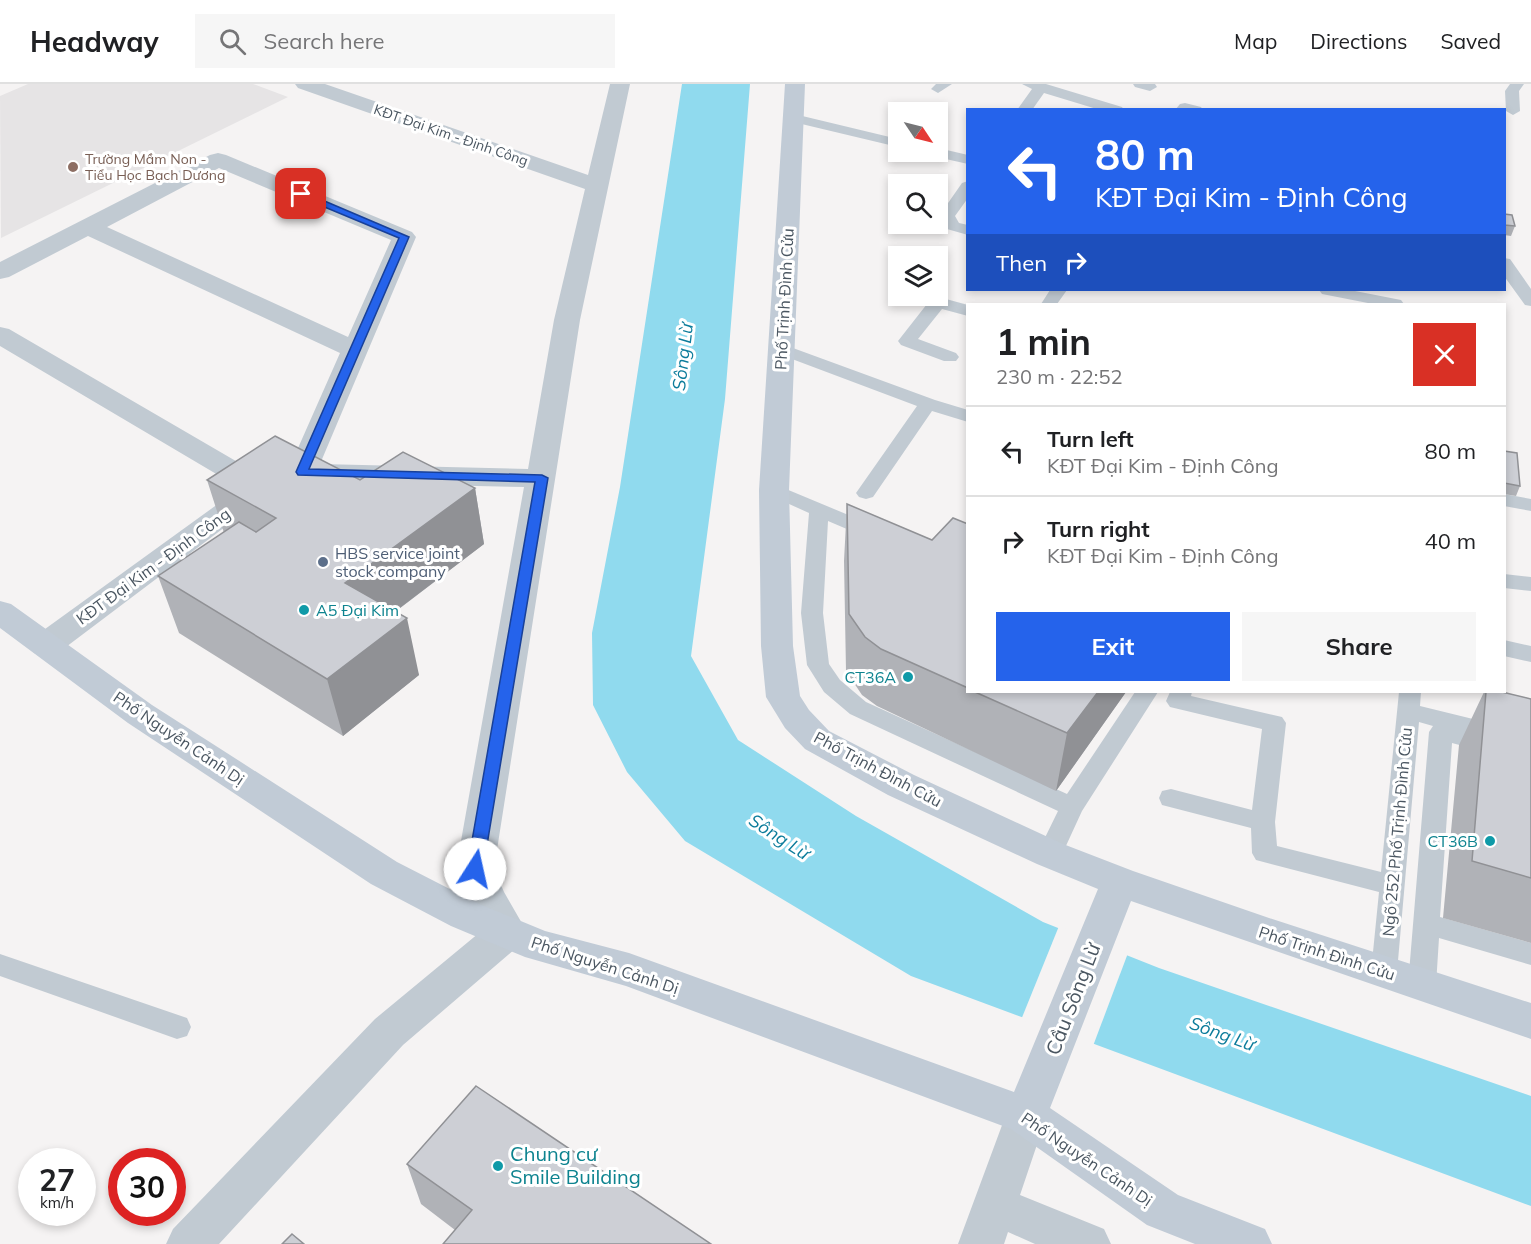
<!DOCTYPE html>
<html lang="en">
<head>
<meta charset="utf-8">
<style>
  body { margin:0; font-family:Mulish,sans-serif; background:#f6f6f6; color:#202124; height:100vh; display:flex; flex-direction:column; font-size:22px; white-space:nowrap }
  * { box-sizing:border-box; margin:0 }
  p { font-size:20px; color:#757577 }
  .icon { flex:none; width:33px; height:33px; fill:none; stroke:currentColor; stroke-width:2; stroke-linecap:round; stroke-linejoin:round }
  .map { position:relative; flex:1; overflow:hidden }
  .sheet { position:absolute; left:966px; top:219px; width:540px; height:390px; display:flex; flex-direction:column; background:#fff; border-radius:0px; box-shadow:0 3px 9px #0003 }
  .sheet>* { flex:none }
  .guide { position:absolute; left:966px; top:24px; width:540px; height:183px; border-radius:0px; box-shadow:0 3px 9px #0003; background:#2563eb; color:#fff; overflow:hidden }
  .needle { width:39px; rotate:125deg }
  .buttons { position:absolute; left:888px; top:18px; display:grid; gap:12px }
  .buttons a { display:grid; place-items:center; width:60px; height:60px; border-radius:0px; background:#fff; box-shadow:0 3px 9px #0003; font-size:30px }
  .speed { position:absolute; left:18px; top:1064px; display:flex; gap:12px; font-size:30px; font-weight:700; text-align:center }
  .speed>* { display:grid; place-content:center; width:78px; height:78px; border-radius:50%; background:#fff; box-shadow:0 3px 9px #0003; line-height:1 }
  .speed small { font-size:15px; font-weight:400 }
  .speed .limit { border:9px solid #d22; background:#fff; color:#111 }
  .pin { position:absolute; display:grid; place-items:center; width:51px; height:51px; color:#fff; margin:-26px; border-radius:12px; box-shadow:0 3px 9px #0006 }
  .me { position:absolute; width:66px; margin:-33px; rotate:10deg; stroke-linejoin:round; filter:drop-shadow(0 0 4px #0008) }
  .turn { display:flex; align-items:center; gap:21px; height:126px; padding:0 30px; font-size:27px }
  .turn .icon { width:78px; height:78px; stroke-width:2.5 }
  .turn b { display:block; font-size:42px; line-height:51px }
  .then { display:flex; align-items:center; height:57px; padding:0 30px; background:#0003; gap:12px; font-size:22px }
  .round { display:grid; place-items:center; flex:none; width:63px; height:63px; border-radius:0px; background:#f6f6f6 }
  .overview { display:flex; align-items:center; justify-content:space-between; height:102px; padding:0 30px }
  h1 { font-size:36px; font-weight:700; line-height:45px }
  .cta { display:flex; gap:12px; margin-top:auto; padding:12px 30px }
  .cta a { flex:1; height:69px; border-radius:0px; background:#2563eb; color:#fff; font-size:24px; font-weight:700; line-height:69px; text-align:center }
  .cta a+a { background:#f6f6f6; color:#202124 }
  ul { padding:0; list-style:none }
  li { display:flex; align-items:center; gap:18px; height:90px; padding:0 30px; border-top:2px solid #e0e0e0 }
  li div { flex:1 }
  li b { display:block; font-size:22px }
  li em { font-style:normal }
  header { display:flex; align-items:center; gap:36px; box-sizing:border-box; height:84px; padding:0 30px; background:#fff; border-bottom:2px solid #e0e0e0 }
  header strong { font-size:28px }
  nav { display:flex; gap:33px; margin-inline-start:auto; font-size:21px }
  .search { width:420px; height:54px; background:#f6f6f6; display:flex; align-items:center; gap:15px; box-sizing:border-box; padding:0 21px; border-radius:0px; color:#757577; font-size:22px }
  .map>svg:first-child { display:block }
  .education { fill:#e6e4e5 }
  .water { fill:#90daee }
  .pier { fill:#f5f3f3 }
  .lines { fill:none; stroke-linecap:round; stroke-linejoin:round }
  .service { fill:#c1cad2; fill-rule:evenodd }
  .minor { fill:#c1cad2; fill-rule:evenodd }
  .secondary { fill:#c1cbd6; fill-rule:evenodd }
  .wall { fill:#b0b2b7 }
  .shaded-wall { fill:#909195 }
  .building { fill:#cdcfd5; stroke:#909195; stroke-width:1.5 }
  .route { fill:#2563eb; stroke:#184099; stroke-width:1.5 }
  .education-dot { fill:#8d6e63; stroke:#fff; stroke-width:2 }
  .service-dot { fill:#5c6f8a; stroke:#fff; stroke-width:2 }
  .culture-dot { fill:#0f9aa8; stroke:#fff; stroke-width:2 }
  .labels { text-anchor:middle; stroke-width:6; stroke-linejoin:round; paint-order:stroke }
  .far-street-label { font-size:14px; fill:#4a5661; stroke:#fff }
  .far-education-label { font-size:14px; fill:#785e54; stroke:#fff; text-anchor:start }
  .street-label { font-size:16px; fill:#4a5661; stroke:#fff }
  .service-label { font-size:16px; fill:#4e5e75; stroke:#fff; text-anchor:start }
  .culture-label { font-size:16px; fill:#0d838f; stroke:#fff; text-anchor:end }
  .water-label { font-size:18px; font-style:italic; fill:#0c7c9b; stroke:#fff }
  .near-street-label { font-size:20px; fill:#4a5661; stroke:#fff }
  .near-culture-label { font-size:20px; fill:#0d838f; stroke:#fff; text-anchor:start }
</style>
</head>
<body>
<header>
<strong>Headway</strong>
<div class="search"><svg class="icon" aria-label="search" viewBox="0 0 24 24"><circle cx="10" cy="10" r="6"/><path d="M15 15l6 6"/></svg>Search here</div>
<nav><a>Map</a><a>Directions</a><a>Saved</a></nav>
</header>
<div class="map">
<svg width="1531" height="1160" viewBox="0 0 1531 1160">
  <rect width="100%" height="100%" fill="#f5f3f3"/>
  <path class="education" d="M28,0H253L288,13L1,154L0,12Z"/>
  <path class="water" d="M682,0H750L725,315L691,572L738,656L856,732L1043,838L1159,884L1531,1012V1122L911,892L685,757L627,688L593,621L592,549L620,403Z"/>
  <path class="pier" d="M1059,842L1128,869L1093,962L1021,936Z"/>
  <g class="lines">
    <path class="service" d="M936,0H952L938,9L931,5Z
      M1022,0H1046L1122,23L1124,26H1100L1044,9L1032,26H1017L1032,5Z
      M1133,0H1155L1157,3L1150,7L1135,3Z
      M1510,0H1524L1519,7L1520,27L1513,31L1506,27L1505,7Z
      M1185,19L1201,23L1203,26H1175L1180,20Z
      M794,30L898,55V63L789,37L787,34L789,31Z
      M938,64L968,71V80L928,71L925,68H938Z
      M968,97V114L955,132L959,139L968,141V151L947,145L939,132L962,99Z
      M1504,174L1510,175L1531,205V222L1525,221L1504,192Z
      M1050,206H1067L1057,220H1041Z
      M1319,206H1350L1401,216L1404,220H1373L1322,210Z
      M911,212H935L968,221V232L942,225L918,255L956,269L959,273L956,277H944L901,261L898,257L927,220L913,216Z
      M782,260L935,316L968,326V338L932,327L873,413L866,415L859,413L856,409L917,322L776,269L773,265L776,261Z
      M774,400L882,445L885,450L882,455L875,457L828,437L823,529L829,580L840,596L866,618L1067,710L1135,608H1158L1082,727L1059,777L1050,780L1041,777L1037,770L1058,727L850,630L824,608L807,581L801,529L809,429L767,410L764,406L767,402Z
      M1504,410L1531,415V427L1504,422Z
      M1504,490L1531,493V507L1504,504Z
      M1504,556L1531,562V578L1504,572Z
      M1170,608H1192L1191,612L1282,633L1286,639L1275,738L1277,762L1381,788L1399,608H1421L1420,622L1473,635L1477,641L1472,647L1531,662V680L1452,659L1440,833L1531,859V881L1439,854L1436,901L1432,909L1422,913L1412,909L1408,901L1429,648L1433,642L1419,638L1397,888L1394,896L1384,899L1374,896L1371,888L1379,808L1256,776L1252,769L1251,744L1162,721L1159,714L1162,707L1171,705L1252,726L1262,645L1170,623L1166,617Z
      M0,870L187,934L191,943L187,952L177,955L0,892Z"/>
    <path class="minor" d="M295,0H325L588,91L610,0H630L580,236L494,785L504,808L527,848L522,859L403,961L219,1160H166L173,1145L375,935L485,844L469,815L456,785L524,403L301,398L291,395L287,389L340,269L88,152L9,193L0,195V178L210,71L218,69L226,71L412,148L416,153L320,380L528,385L554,236L585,105L298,4ZM219,84L391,156L348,253L107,143Z
      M0,243L9,245L270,397L275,403L270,409L58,569L46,572L34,569L30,561L34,553L240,404L0,262Z
      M1026,1012L1041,1017L1047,1031L1020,1111L1104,1145L1111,1160H1035L1008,1148L1004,1160H958L1011,1017Z"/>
    <path class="secondary" d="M785,0H805L789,406L793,562L800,612L809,626L829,647L914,691L1063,760L1133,787L1269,834L1531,919V955L1131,817L1050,1024L1178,1111L1265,1145L1272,1160H1195L1147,1141L1011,1045L626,902L525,873L451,842L371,800L128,639L0,544V517L11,520L152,621L397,778L479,820L545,847L629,869L1014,1008L1098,805L1037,780L888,711L805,665L785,644L766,613L761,562L759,406Z"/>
  </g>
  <path class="wall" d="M1504,130L1515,142L1511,152L1504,151Z
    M1504,367L1520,402L1516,412L1504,410Z
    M207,396H360L475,404L484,460L395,528L419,591L343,652L179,549L158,492L224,449Z
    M847,420L932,456L968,440V608H1126L1056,707L877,622L862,611L846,587L844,477Z
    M1484,608H1502L1531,615V859L1443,834L1459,661Z
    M407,1080L711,1160L455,1146L421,1120Z"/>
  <path class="shaded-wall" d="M475,404L484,460L359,555L345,499Z
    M407,534L419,591L343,652L327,595Z
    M1098,608H1126L1056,707L1067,649Z"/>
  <path class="building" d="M1504,130L1512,131L1515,142L1504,141Z
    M275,352L360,396L403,368L475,404L345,499L407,534L327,595L158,492L239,438L256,448L276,434L207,396Z
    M1504,367L1517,369L1520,402L1504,399Z
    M847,420L932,456L953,434L968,440V604L881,565L865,553L849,530Z
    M975,608H1098L1067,649Z
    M1486,608H1502L1531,615V794L1472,777Z
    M476,1002L711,1160H443L472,1126L407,1080Z
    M292,1150L304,1160H282Z"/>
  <path class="route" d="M301,107L409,153L309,385L542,391L548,394L483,785L481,790L475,792L470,790L467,785L535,398L298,391L296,388L399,154L298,112V108Z"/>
  <circle class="education-dot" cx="73" cy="83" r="6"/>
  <circle class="service-dot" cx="323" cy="478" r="6"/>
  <g class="culture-dot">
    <circle cx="304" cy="526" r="6"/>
    <circle cx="908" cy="593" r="6"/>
    <circle cx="1490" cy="757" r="6"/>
    <circle cx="498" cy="1082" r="6"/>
  </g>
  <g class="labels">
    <g class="far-street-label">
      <text transform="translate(451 51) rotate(19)" y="5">KĐT Đại Kim - Định Công</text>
    </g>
    <g class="far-education-label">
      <text x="85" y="80">Trường Mầm Non -<tspan x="85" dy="16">Tiểu Học Bạch Dương</tspan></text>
    </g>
    <g class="street-label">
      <text transform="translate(784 215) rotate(-87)" y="6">Phố Trịnh Đình Cửu</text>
      <text transform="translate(153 482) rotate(-36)" y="6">KĐT Đại Kim - Định Công</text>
      <text transform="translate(179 654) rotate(34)" y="6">Phố Nguyễn Cảnh Dị</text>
      <text transform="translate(878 685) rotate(28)" y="6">Phố Trịnh Đình Cửu</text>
      <text transform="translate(1397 748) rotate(-85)" y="6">Ngõ 252 Phố Trịnh Đình Cửu</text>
      <text transform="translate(1327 869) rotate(18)" y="6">Phố Trịnh Đình Cửu</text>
      <text transform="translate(605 881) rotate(18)" y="6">Phố Nguyễn Cảnh Dị</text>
      <text transform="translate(1087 1075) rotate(34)" y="6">Phố Nguyễn Cảnh Dị</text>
    </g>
    <g class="service-label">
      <text x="335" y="475">HBS service joint<tspan x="335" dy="18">stock company</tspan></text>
    </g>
    <g class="culture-label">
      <text x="316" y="532" text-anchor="start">A5 Đại Kim</text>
      <text x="896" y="599">CT36A</text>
      <text x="1478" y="763">CT36B</text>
    </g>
    <g class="water-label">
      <text transform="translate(683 273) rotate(-83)" y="6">Sông Lừ</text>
      <text transform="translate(779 753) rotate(33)" y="6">Sông Lừ</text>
      <text transform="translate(1222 950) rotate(20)" y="6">Sông Lừ</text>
    </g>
    <g class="near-street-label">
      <text transform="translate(1073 915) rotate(-69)" y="7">Cầu Sông Lừ</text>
    </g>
    <g class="near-culture-label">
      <text x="510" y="1077">Chung cư<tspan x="510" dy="23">Smile Building</tspan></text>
    </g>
  </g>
</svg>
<div class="buttons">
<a><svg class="needle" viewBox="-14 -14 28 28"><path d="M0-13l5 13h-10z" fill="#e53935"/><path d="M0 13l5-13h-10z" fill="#757577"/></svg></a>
<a><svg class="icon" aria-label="search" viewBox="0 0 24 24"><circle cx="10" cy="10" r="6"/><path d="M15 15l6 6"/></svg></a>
<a><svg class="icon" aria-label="layers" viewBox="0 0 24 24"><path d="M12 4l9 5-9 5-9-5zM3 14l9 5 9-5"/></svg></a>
</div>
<div class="speed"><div>27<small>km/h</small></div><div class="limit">30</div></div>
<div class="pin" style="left:301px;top:110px;background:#d93025"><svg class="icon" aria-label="arrive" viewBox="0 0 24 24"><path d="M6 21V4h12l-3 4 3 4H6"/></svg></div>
<svg class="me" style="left:475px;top:785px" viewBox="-20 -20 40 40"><circle r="19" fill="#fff"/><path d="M0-13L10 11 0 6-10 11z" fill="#2563eb"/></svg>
<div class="guide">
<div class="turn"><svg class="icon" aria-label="left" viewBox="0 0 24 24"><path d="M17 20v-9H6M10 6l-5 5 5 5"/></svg><div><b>80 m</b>KĐT Đại Kim - Định Công</div></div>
<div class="then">Then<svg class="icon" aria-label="right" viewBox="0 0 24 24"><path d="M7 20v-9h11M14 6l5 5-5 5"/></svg></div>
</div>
<section class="sheet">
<div class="overview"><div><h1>1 min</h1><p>230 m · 22:52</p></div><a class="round" style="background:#d93025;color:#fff"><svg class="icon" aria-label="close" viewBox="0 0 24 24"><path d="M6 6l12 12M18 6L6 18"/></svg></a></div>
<ul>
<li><svg class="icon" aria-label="left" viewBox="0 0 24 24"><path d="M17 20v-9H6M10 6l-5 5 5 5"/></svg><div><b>Turn left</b><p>KĐT Đại Kim - Định Công</p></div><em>80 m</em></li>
<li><svg class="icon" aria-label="right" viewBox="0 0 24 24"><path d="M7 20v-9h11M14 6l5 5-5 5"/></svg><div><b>Turn right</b><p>KĐT Đại Kim - Định Công</p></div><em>40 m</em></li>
</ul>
<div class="cta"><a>Exit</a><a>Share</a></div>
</section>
</div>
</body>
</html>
